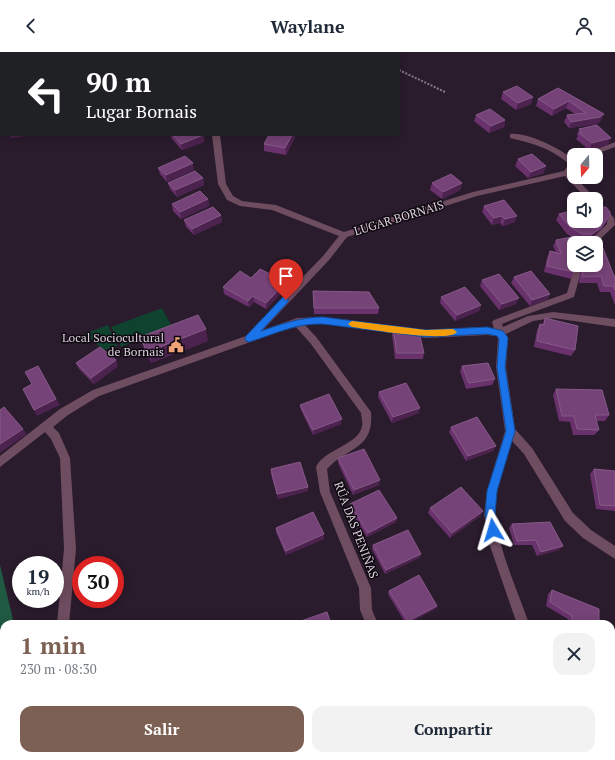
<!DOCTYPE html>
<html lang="es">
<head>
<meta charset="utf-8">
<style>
  body { margin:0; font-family:"PT Serif",serif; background:#f2f2f3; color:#1f2937; height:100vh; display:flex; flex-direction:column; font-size:15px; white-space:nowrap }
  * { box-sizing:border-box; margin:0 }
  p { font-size:13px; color:#747a83 }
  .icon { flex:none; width:22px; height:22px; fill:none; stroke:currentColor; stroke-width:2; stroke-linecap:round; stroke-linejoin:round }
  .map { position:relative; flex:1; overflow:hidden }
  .panel { position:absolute; left:0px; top:568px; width:615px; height:140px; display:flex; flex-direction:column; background:#fff; border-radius:12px 12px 0 0; box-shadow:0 2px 10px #0003 }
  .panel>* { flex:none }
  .banner { position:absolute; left:0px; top:0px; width:400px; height:84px; box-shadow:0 2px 10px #0003; background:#202124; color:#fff; overflow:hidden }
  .needle { width:26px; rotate:199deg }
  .tools { position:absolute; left:567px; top:96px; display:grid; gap:8px }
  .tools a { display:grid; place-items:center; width:36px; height:36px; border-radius:8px; background:#fff; box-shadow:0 2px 10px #0003; font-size:20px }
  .speed { position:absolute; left:12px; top:504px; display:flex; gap:8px; font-size:20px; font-weight:700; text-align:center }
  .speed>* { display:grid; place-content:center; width:52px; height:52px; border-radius:50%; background:#fff; box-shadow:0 2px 10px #0003; line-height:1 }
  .speed small { font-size:10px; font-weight:400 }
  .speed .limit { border:6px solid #d22; background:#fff; color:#111 }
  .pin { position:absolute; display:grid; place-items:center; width:34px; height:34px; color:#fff; margin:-41px -17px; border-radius:50% 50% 50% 0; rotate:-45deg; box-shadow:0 0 4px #0007 }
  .pin .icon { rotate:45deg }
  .me { position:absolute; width:44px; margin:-22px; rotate:353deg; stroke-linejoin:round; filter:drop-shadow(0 0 3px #0008) }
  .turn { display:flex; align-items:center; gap:14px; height:84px; padding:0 20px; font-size:18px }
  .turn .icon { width:52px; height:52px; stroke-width:2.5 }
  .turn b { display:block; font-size:28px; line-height:34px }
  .round { display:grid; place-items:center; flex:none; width:42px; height:42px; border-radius:12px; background:#f2f2f3 }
  .head { display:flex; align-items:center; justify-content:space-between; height:68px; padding:0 20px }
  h1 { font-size:24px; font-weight:600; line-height:30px; color:#7d6054 }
  .cta { display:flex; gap:8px; margin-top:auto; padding:8px 20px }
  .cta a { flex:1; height:46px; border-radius:12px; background:#7d6054; color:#fff; font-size:16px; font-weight:600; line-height:46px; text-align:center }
  .cta a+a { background:#f2f2f3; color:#1f2937 }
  header { display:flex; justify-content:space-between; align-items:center; height:52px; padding:0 20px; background:#fff; font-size:18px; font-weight:600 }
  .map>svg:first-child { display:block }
  .green { fill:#0f4330 }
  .forest { fill:#205a43 }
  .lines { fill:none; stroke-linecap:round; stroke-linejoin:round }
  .path { stroke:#887b8a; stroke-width:2; stroke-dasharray:2 1.5; stroke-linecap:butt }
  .minor { fill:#6f4d60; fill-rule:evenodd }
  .trunk { fill:#cc7faa; fill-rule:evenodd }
  .wall { fill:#6a326c }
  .shaded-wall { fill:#4c224e }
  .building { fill:#764378; stroke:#865988 }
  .route { fill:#1a73e8; stroke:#114b97 }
  .slow { fill:#f59e0b }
  .labels { text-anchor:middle; stroke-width:3; stroke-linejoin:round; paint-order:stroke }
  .street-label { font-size:12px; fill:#dad0dc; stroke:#0f0810 }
  .poi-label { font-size:12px; fill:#dad0dc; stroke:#0f0810; text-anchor:end }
</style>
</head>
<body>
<header><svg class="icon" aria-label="back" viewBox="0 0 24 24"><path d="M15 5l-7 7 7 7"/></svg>Waylane<svg class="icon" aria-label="person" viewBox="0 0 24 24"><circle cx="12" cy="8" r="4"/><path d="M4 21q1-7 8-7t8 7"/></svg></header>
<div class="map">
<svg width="615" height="708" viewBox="0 0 615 708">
  <rect width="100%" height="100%" fill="#2a1b2d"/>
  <path class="green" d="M162,256L172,275L121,295L111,275Z
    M108,273L117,294L104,298L84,282Z"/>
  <path class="forest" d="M0,513L14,572H4V704H47L48,708H0Z"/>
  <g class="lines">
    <path class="path" d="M360,0L362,1
      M399,18L445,40"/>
    <path class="minor" d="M67,0H73V1H67Z
      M510,82C527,80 560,96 572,107H574V115L571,121L596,147H587L565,124L477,144L347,185L329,208L263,278L297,266L323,265L426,278L487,275L494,277L492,270L494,268L567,241L575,213H583L574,245L509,269L502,272L503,275L528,264L553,260L615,267V275L553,266L533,269L506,282L508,286L506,315L515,377L532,396L573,461L591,478L615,494V507L583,486L565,469L524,402L512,389C505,412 494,438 496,463C498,498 518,539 529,572H517L490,494L484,463L487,439L505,379L496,315L498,286L497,284L487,283L426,286L323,271L305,273L317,286L371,360C374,398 348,394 327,417L330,440L371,536L372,558L378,572H366L360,558L359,536L320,440L316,415C324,397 359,393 362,374C363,370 361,365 361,361L311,292L295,274L99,344L68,363L53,375L59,381L70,406L76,497L69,572H57L64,497L60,406L51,387L45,380L0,415V404L60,357L93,338L246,284L323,204L339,184L272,158L240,154L227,148L218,132L212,83H220L226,132L233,144L242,149L276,153L344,180L473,140L564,119L569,112C551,96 532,91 510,86Z
      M615,90V95L593,103H582Z
      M596,148L599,149L614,166L615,173L596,191H587L607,172V169L596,156Z
      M44,704H58V708H44Z
      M563,704H577L579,708H565Z"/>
    <path class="trunk" d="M44,0H52L43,1Z
      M56,0H64L55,1Z"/>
  </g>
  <path class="wall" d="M558,36L601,69L597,72L569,76L564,70L567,63L575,62L566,56L552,64L536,54L538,47Z
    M503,40L533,45L531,52L516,58L501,47Z
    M476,63L505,68L504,75L489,81L474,69Z
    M579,77L608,93L589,98L576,87L578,84L577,83Z
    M171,83H203L204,90L182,98L172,87Z
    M295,85L286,103L264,99V92Z
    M518,107L544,121L528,126L515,114Z
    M158,116L194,118L167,130L160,122Z
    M203,126L204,133L177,145L170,137L168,131Z
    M432,131H462L460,138L442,147L430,138Z
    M208,147L209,154L181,167L173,159L172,152Z
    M484,154L515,170L503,174L500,171L492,173L482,160Z
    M559,162L574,169L607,170L597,182L589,189H579L567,182L556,168Z
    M221,163L222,170L194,183L186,175L184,168Z
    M556,188L574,220L571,227L544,220L547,206L550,199L556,200L553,194Z
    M582,213H596L614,224H615V253L610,240H600L597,231H579L580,219Z
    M514,225L550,242L547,248L530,254L511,231Z
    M251,226L286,236L266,257L254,250L249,255L224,242L223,235Z
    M482,228L516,252L499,258L480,234Z
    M313,239L379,256L378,262H314Z
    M441,245L481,253L479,259L455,269L440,251Z
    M545,266L575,298L571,304L534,295L537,278L540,272L542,273Z
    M393,276L424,301L423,307H395L392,282Z
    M140,285L208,289L151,311L144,296Z
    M76,311L118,314L94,332L79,317Z
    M462,314L495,327L492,333L466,337L460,319Z
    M556,337L609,363L605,369H596L599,378L594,383H573L570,370L559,369L553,343Z
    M379,340L419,361L392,371L378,345Z
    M300,353L341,372L313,383L301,358Z
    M451,375L496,394L493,399L466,409L449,380Z
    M338,406L379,433L353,443L338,411Z
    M271,417L308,439L278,447L271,422Z
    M594,417L615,419V459L596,457L590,422Z
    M350,452L397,466L396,470L367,485L349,457Z
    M430,456L483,459L480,464L450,486L428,461Z
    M512,472L563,494L559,498L537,504L532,493H514L509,476Z
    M276,476L324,482V487L286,503L276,480Z
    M373,493L421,502L419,506L385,522L372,497Z
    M552,538L599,572H567L568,567L546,554L548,542Z
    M389,539L437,554L435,557L407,572H406L388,542Z"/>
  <path class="shaded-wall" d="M533,45L531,52L516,58L518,51Z
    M569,49L566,56L552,64L554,57Z
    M604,62L601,69L597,72L569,76L571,70Z
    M505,68L504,75L489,81L491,74Z
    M10,83H34L11,86Z
    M203,83L204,90L182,98L181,92Z
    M292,83H295V85L286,103L285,96Z
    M611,86L608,93L589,98L592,91Z
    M193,111L194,118L167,130L166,123Z
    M546,114L544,121L528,126L531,120Z
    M203,126L204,133L177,145L175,138Z
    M462,131L460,138L442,147L443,140Z
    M208,147L209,154L181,167L180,160Z
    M221,163L222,170L194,183L192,177Z
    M610,163L607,170L597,182L589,189L592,182Z
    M502,164L500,171L492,173L494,166Z
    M517,164L515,170L503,174L505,167Z
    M286,230V236L266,257V251Z
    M550,242L547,248L530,254L532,248Z
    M253,244L254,250L249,255L248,249Z
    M519,246L516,252L499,258L502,252Z
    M481,253L479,259L455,269L457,263Z
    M206,277L208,289L151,311L147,300Z
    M116,308L118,314L94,332L91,326Z
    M38,314L60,353L37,364L34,358Z
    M420,356L419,361L392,371L393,365Z
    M342,367L341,372L313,383V378Z
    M23,377L27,382L0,401V392Z
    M496,394L493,399L466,409L468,404Z
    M380,428L379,433L353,443L354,438Z
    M308,435V439L278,447L277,442Z
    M483,459L480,464L450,486L452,481Z
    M397,466L396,470L367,485L368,481Z
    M324,482V487L286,503V499Z
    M563,494L559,498L537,504L541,500Z
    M421,502L419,506L385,522L386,518Z
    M437,554L435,557L406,572L408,569Z"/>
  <path class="building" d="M517,34L533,45L518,51L503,40Z
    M558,36L604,62L600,65L571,70L567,63L586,61L569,49L554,57L538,47Z
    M490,57L505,68L491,74L476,63Z
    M597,73L611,86L592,91L579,81L582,79L579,77Z
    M173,83H203L181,92Z
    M269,83H292L285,96L264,92Z
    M532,102L546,114L531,120L518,107Z
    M185,104L193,111L166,123L158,116Z
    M195,119L203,126L175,138L168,131Z
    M451,122L462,131L443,140L432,131Z
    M200,139L208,147L180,160L172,152Z
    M504,148L517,164L505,167L502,164L494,166L484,154Z
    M213,155L221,163L192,177L184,168Z
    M606,155L610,160V163L601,176L592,182H582L570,175L559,162L574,158V169H596V160L600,156Z
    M572,185L575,191H574V213H575L574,220L547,214L550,199L561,202L556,188Z
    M596,195L603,196L614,224H615V238L613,234H604L601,224L582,225L583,213H596Z
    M260,217L286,230L266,251L253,244L248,249L223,235L240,219L251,226Z
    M531,219L550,242L532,248L514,225Z
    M499,222L519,246L502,252L482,228Z
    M465,235L481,253L457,263L441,245Z
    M313,239L369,240L379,256H314Z
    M198,263L206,277L147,300L140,285Z
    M545,266L578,274L575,298L537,289L540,272L544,273Z
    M393,276L419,280L424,301H397Z
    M100,295L116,308L91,326L76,311Z
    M488,311L495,327L469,331L462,314Z
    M38,314L56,347L34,358L23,337L32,332L25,320Z
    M406,331L420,356L393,365L379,340Z
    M556,337L602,338L609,363H595L599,378L577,377L574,364H562Z
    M329,342L342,367L313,378L300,353Z
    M4,355L23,377L0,392V358Z
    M477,365L496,394L468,404L451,375Z
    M364,397L380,428L354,438L338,406Z
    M300,410L308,435L277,442L271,417Z
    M594,417L615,419V454L600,453Z
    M461,435L483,459L452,481L430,456Z
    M379,438L397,466L368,481L350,452Z
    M313,460L324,482L286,499L276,476Z
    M550,470L563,494L541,500L536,488L517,489L512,472Z
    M408,478L421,502L386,518L373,493Z
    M419,523L437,554L408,569L389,539Z
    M552,538L599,557V572H572V564L550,550Z
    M327,560L331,572H295V571Z
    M356,704H393L395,708H358Z"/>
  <path class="route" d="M286,244L288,245V250L261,279C282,272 301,265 323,265L426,278L487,275L503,279L508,286L505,315L515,379L497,439L495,463L498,478L497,482L493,483L490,482L485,463L487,439L506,379L497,315L499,287L497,284L487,282L426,285L323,272C296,271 275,282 249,290L246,289L245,287L246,284L283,245Z"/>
  <path class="slow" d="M352,269L426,278L453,277L457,280C449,291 368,277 352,275L348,272Z"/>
  <defs>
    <g id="civic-bare" transform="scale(1.2)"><path d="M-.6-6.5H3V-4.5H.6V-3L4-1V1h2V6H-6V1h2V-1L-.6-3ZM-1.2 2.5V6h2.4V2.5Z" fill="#f0a378" stroke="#0f0810" stroke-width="2.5" paint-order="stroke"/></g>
  </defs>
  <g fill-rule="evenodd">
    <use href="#civic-bare" x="176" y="293"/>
  </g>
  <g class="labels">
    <g class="street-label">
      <text transform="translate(399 166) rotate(-17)" y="4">LUGAR BORNAIS</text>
      <text transform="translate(356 478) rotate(69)" y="4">RÚA DAS PENIÑAS</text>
    </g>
    <g class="poi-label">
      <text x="164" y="290">Local Sociocultural<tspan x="164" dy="14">de Bornais</tspan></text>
    </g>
  </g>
</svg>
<div class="tools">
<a><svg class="needle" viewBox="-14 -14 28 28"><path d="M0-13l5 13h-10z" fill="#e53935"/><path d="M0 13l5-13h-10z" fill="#747a83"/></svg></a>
<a><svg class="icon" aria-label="sound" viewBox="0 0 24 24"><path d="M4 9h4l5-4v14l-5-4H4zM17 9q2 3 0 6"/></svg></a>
<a><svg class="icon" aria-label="layers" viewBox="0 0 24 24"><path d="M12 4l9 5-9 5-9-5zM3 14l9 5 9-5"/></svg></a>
</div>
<div class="speed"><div>19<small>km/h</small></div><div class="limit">30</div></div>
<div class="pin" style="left:286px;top:248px;background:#d93025"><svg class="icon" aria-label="arrive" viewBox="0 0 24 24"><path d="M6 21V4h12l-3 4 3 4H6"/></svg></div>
<svg class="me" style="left:493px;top:478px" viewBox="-20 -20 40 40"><path d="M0-17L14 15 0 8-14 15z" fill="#1a73e8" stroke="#fff" stroke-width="4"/></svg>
<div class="banner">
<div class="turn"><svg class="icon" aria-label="left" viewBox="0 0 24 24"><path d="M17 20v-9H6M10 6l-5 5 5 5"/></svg><div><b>90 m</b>Lugar Bornais</div></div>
</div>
<section class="panel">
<div class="head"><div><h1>1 min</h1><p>230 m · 08:30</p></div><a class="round"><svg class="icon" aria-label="close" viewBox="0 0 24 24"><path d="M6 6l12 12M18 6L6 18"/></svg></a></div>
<div class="cta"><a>Salir</a><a>Compartir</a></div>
</section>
</div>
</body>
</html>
